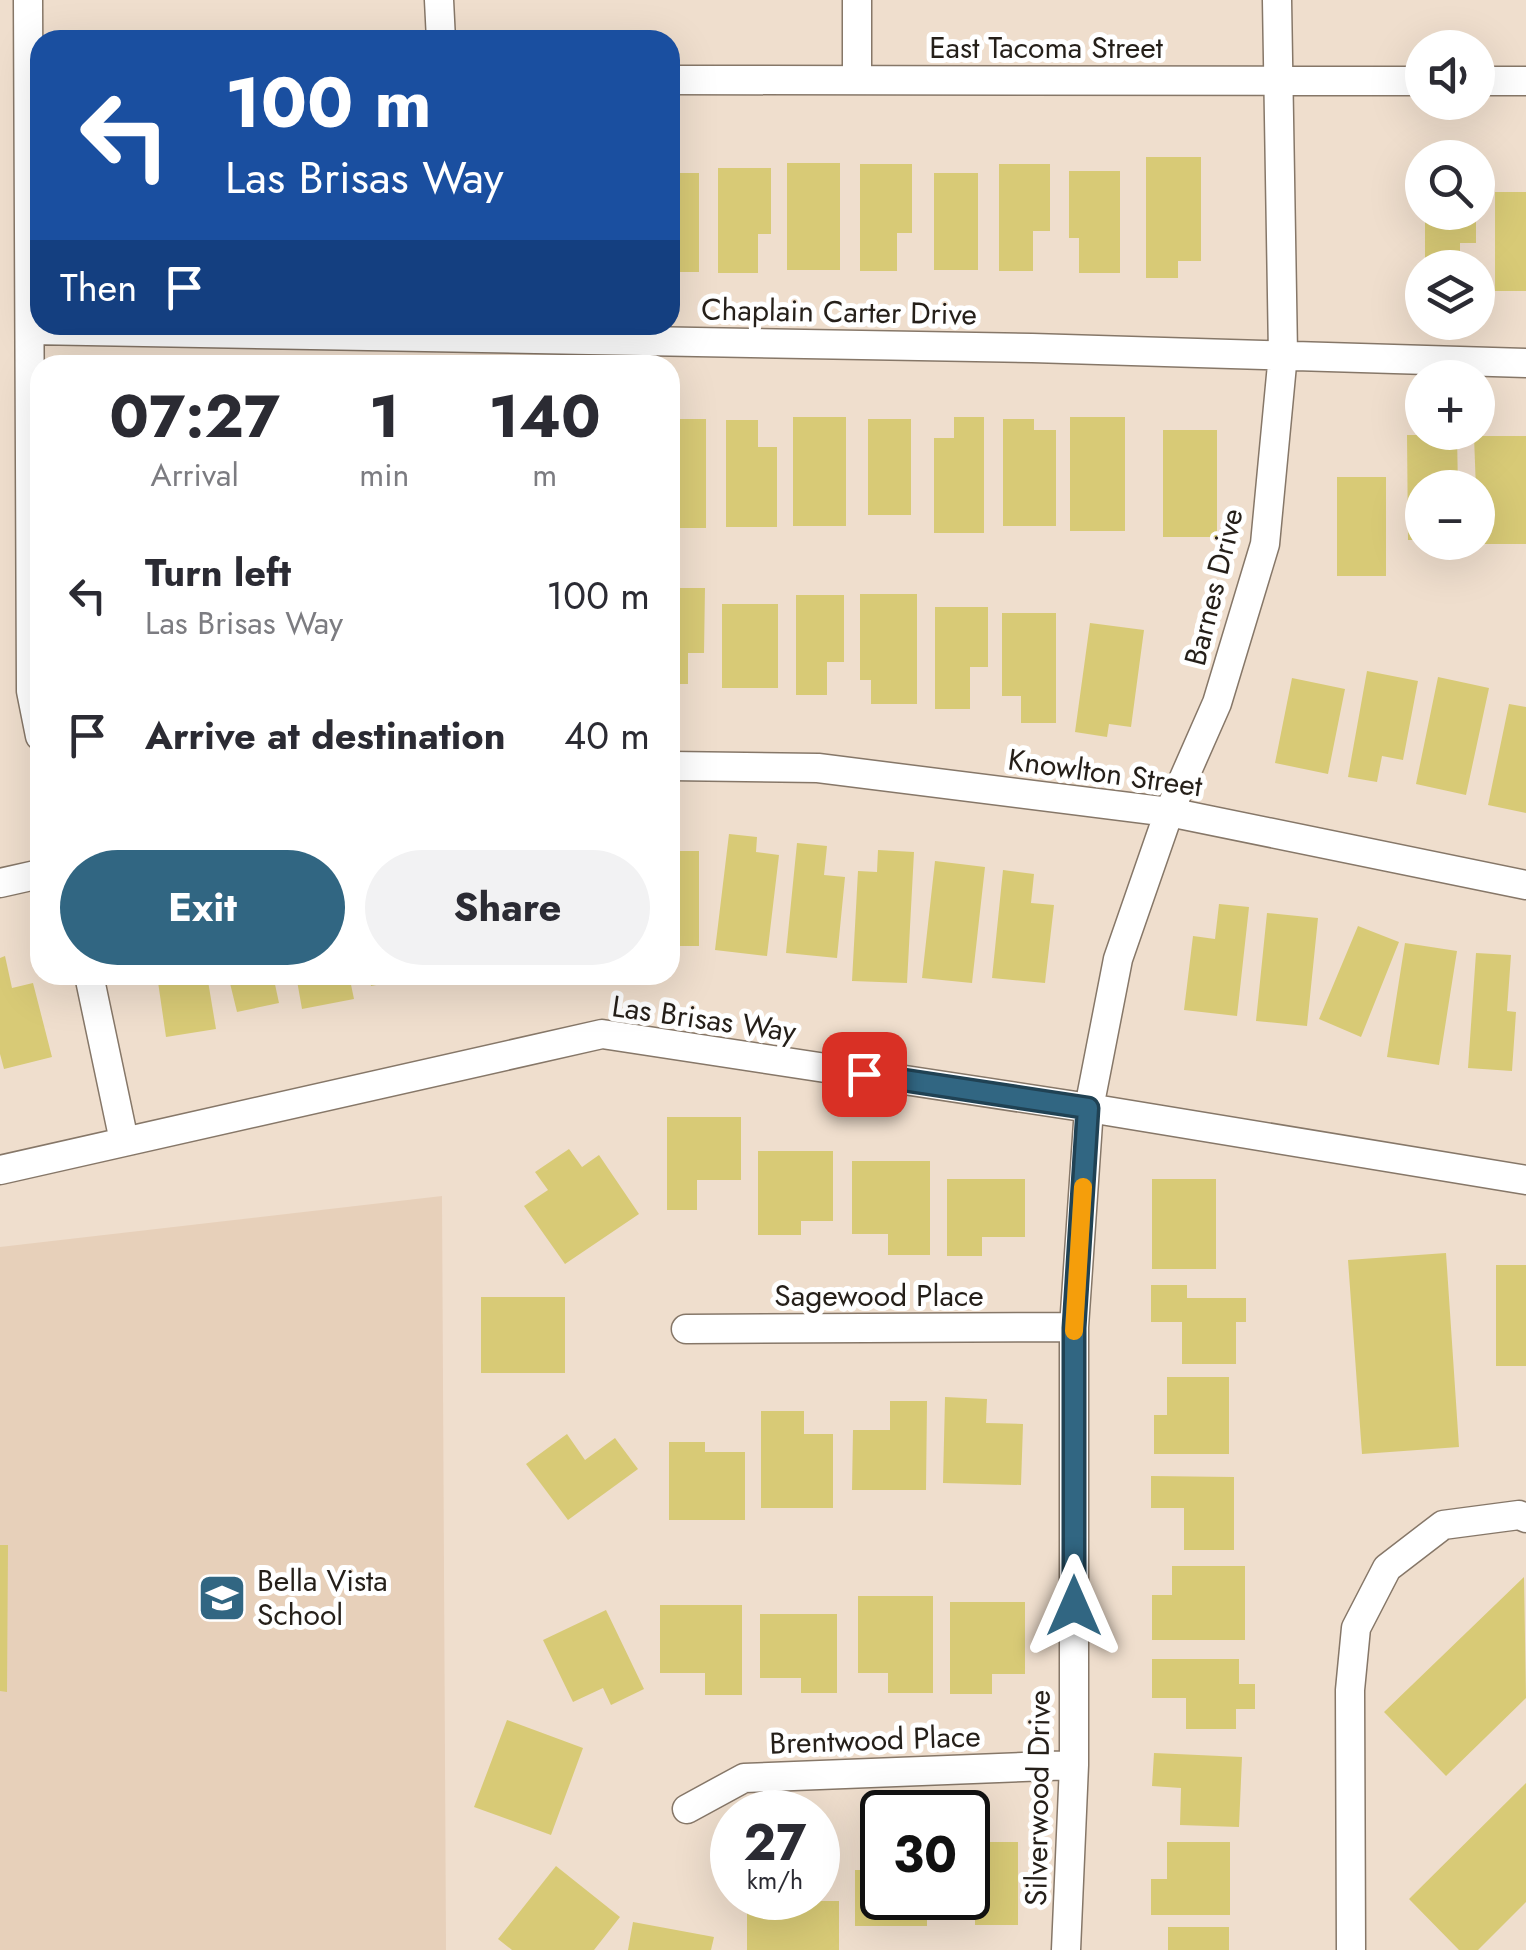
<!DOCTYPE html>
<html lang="en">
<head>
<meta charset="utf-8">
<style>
  body { margin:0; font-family:Jost,sans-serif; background:#f2f2f3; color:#2b2b33; height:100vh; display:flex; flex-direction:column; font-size:38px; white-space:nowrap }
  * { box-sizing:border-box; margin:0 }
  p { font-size:32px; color:#7c7c81 }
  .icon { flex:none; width:55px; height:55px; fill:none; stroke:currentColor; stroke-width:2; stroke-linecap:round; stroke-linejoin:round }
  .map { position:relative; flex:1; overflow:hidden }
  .panel { position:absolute; left:30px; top:355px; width:650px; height:630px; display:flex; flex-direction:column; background:#fff; border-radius:30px; box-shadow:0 10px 40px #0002 }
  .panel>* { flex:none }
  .guide { position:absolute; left:30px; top:30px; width:650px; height:305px; border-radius:30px; box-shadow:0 10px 40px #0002; background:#1a4fa0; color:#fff; overflow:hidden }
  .controls { position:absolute; left:1405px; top:30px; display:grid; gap:20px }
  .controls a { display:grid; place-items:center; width:90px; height:90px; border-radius:50%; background:#fff; box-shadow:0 10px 40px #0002; font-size:50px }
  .speed { position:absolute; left:710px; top:1790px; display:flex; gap:20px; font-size:50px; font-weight:700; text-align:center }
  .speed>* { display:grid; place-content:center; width:130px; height:130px; border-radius:50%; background:#fff; box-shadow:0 10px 40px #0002; line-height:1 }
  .speed small { font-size:25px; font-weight:400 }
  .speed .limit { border:5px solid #111; border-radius:15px; background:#fff; color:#111 }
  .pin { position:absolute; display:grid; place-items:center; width:85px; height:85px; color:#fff; margin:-42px; border-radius:20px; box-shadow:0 5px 15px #0006 }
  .me { position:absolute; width:110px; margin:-55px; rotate:0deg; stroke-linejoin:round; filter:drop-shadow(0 0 8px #0008) }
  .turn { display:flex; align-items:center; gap:35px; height:210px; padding:0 30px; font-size:45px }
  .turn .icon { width:130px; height:130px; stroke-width:2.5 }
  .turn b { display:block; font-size:70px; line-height:85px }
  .then { display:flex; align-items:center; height:95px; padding:0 30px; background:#0003; gap:20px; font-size:38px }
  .eta { display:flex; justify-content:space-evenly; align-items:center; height:170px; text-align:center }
  .eta b { font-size:60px; font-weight:700; line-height:70px }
  .cta { display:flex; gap:20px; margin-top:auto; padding:20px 30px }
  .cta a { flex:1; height:115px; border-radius:60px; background:#316682; color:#fff; font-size:40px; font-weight:700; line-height:115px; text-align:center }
  .cta a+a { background:#f2f2f3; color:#2b2b33 }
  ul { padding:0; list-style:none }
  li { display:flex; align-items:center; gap:30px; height:140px; padding:0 30px }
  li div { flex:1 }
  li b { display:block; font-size:38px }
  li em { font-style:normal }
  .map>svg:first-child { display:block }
  .built { fill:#e7d0ba }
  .building { fill:#d8ca76 }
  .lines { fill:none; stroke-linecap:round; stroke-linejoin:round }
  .street-casing { stroke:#867768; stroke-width:31 }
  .street { stroke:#fff; stroke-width:28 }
  .route-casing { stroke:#204254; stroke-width:25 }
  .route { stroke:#316682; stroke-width:18 }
  .slow { stroke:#f59e0b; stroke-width:18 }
  .labels { text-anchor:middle; stroke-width:10; stroke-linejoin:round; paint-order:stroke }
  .street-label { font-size:30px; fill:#251f19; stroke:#fff }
  .poi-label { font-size:30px; fill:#251f19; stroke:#fff; text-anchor:start }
</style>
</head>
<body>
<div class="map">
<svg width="1526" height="1950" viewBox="0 0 1526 1950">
  <rect width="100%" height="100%" fill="#efdecd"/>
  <path class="built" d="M442,1196L446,1950H0V1247Z"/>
  <path class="building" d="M1146,157H1201V261H1178V278H1146Z
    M787,163H840V270H787Z
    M860,164H912V233H897V271H860Z
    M999,164H1050V231H1033V271H999Z
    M718,168H771V234H758V273H718Z
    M1069,171H1120V273H1079V238H1069Z
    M670,173H699V272H670Z
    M934,173H978V270H934Z
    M1495,192H1526V291H1495Z
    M1425,212H1476V243H1460V268H1425Z
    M793,417H846V526H793Z
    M954,417H984V533H934V438H954Z
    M1070,417H1125V531H1070Z
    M670,419H706V528H670Z
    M868,419H911V515H868Z
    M1003,419H1034V430H1056V526H1003Z
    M726,420H758V447H777V527H726Z
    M1163,430H1217V537H1163Z
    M1407,435H1457L1458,488H1422V540H1408Z
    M1474,436H1526V544H1478Z
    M1337,477H1386V576H1337Z
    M670,588H705L704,653H688V684H670Z
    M860,594H917V704H871V680H860Z
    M796,595H844V662H827V695H796Z
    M722,604H778V688H722Z
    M935,607H988V667H970V709H935Z
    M1002,613H1056V723H1021V696H1002Z
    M1090,623L1144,630L1131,727L1109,724L1107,737L1075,732Z
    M1367,671L1418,681L1403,760L1382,756L1377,782L1348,777Z
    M1438,677L1489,688L1466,795L1416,784Z
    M1292,678L1345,689L1328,774L1275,763Z
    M1509,704L1526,707V813L1488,805Z
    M670,830H678V851H699V946H670Z
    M729,834L757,837L756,852L779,855L767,956L715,950Z
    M797,843L827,846L824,875L845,877L837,958L786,953Z
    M878,850L914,852L907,983L852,981L858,871L877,872Z
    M935,861L985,867L972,983L922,978Z
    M1003,870L1034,874L1031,903L1054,905L1045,983L992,978Z
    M1219,904L1249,907L1237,1016L1184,1010L1193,936L1215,939Z
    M1267,913L1318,918L1307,1026L1256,1021Z
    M1358,926L1399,942L1361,1037L1319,1019Z
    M1405,943L1457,951L1439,1065L1387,1057Z
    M1476,953L1511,955L1507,1011L1516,1012L1512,1071L1468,1068Z
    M5,956L12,988L33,983L52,1057L4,1069L0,1054V958Z
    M157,975H207L216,1029L166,1037Z
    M228,975H273L279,1003L237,1012Z
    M296,975H349L354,999L302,1009Z
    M369,975H417V977L371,986Z
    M667,1117H741V1180H697V1210H667Z
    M569,1149L582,1167L599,1155L639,1214L565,1264L524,1206L548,1190L535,1172Z
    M758,1151H833V1221H801V1235H758Z
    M852,1161H930V1255H888V1234H852Z
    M947,1179H1025V1237H982V1256H947Z
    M1152,1179H1216V1269H1152Z
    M1446,1253L1459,1447L1362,1454L1348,1260Z
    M1496,1265H1526V1366H1496Z
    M1151,1285H1187V1298H1246V1322H1236V1364H1182V1322H1151Z
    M481,1297H565V1373H481Z
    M1167,1377H1229V1454H1154V1415H1167Z
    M945,1397L987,1399L986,1423L1023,1424L1021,1485L943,1483Z
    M890,1401H927L926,1490H852L853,1430H890Z
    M761,1411H804V1434H833V1508H761Z
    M567,1434L585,1460L615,1438L638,1469L568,1520L526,1464Z
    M669,1442H705V1452H745V1520H669Z
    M1151,1476L1234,1477V1550H1184V1508H1151Z
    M0,1545H8L7,1692L0,1691Z
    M1172,1566H1245V1640H1152V1595H1172Z
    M1524,1577L1526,1698L1446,1776L1384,1712Z
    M858,1596H933V1693H888V1673H858Z
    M950,1602H1025V1674H992V1694H950Z
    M660,1605H742V1695H705V1673H660Z
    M606,1610L644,1689L611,1705L603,1688L573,1702L543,1640Z
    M760,1614H837V1693H801V1678H760Z
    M1152,1659H1239V1684H1255V1709H1236V1729H1186V1698H1152Z
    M507,1720L583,1748L551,1835L474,1807Z
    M1154,1753L1242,1757L1239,1827L1180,1825L1181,1788L1152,1786Z
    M1526,1783V1902L1478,1950H1459L1409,1899Z
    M968,1842H1018V1925H975V1915H949V1898H968Z
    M1167,1842H1230V1915H1151V1879H1167Z
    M556,1866L620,1917L594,1950H512L498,1939Z
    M855,1870H882V1898H927V1926H855Z
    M747,1901H839V1950H747Z
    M633,1922L714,1937L711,1950H628Z
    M1168,1927H1229V1950H1168Z"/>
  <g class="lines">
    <g class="street-casing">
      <path id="street" d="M28,0L31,691L40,736
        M439,0L441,40
        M857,0V80
        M670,80L1422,81
        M1478,81H1526
        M31,330L1032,348L1526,363
        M670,766L818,768L1169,812L1526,885
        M0,883L40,874
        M89,975L124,1141
        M0,1170L602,1034L1089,1108L1526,1180
        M686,1329L1074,1327
        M687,1809L744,1778L1074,1765
        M1066,1950L1074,1765V1327L1089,1108L1118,959L1169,812L1217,703L1265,544L1283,354L1277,0
        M1351,1950L1350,1690L1356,1628L1387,1568L1443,1525L1519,1515L1526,1518"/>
    </g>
    <use href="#street" class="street"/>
  </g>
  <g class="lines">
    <g class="route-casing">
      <path id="route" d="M864,1074L1088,1108L1074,1328V1606"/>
    </g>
    <use href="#route" class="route"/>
    <path class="slow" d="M1074,1331L1083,1187"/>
  </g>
  <defs>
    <g id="school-square" transform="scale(2.5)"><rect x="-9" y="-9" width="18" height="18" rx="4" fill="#316682" stroke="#fff"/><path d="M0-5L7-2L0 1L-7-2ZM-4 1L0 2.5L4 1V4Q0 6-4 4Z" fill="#fff"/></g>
  </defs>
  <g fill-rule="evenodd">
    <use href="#school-square" x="222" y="1598"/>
  </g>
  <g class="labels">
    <g class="street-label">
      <text x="1046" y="58">East Tacoma Street</text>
      <text transform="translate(839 312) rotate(1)" y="10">Chaplain Carter Drive</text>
      <text transform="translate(1214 587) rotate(-76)" y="10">Barnes Drive</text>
      <text transform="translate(1105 773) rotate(8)" y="10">Knowlton Street</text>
      <text transform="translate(704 1019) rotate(8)" y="10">Las Brisas Way</text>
      <text x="879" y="1306">Sagewood Place</text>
      <text transform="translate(875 1740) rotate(-2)" y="10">Brentwood Place</text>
      <text transform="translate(1038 1798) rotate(-89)" y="10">Silverwood Drive</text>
    </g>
    <g class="poi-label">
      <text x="257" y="1591">Bella Vista<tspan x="257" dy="34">School</tspan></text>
    </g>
  </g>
</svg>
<div class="controls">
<a><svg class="icon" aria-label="sound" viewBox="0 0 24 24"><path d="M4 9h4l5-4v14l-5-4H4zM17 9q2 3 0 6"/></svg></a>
<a><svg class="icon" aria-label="search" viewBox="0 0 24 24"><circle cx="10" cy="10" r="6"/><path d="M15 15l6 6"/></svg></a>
<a><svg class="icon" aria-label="layers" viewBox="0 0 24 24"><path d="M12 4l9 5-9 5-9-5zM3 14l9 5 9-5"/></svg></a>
<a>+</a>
<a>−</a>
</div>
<div class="speed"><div>27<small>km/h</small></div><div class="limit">30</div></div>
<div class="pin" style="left:864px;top:1074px;background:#d93025"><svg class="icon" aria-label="arrive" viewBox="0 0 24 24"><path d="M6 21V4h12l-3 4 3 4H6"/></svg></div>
<svg class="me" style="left:1074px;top:1606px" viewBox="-20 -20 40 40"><path d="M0-17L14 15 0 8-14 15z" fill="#316682" stroke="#fff" stroke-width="4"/></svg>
<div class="guide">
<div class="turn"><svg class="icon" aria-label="left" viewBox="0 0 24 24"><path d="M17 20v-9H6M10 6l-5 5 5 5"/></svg><div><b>100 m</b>Las Brisas Way</div></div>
<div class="then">Then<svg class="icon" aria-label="arrive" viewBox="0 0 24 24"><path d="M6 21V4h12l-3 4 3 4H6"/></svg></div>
</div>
<section class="panel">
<div class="eta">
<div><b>07:27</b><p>Arrival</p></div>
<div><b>1</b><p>min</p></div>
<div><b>140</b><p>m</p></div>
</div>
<ul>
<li><svg class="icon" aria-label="left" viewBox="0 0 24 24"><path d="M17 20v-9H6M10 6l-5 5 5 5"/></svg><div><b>Turn left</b><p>Las Brisas Way</p></div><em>100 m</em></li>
<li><svg class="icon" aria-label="arrive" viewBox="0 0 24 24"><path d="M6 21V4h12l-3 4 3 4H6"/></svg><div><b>Arrive at destination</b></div><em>40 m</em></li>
</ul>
<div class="cta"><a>Exit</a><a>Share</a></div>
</section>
</div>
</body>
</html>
